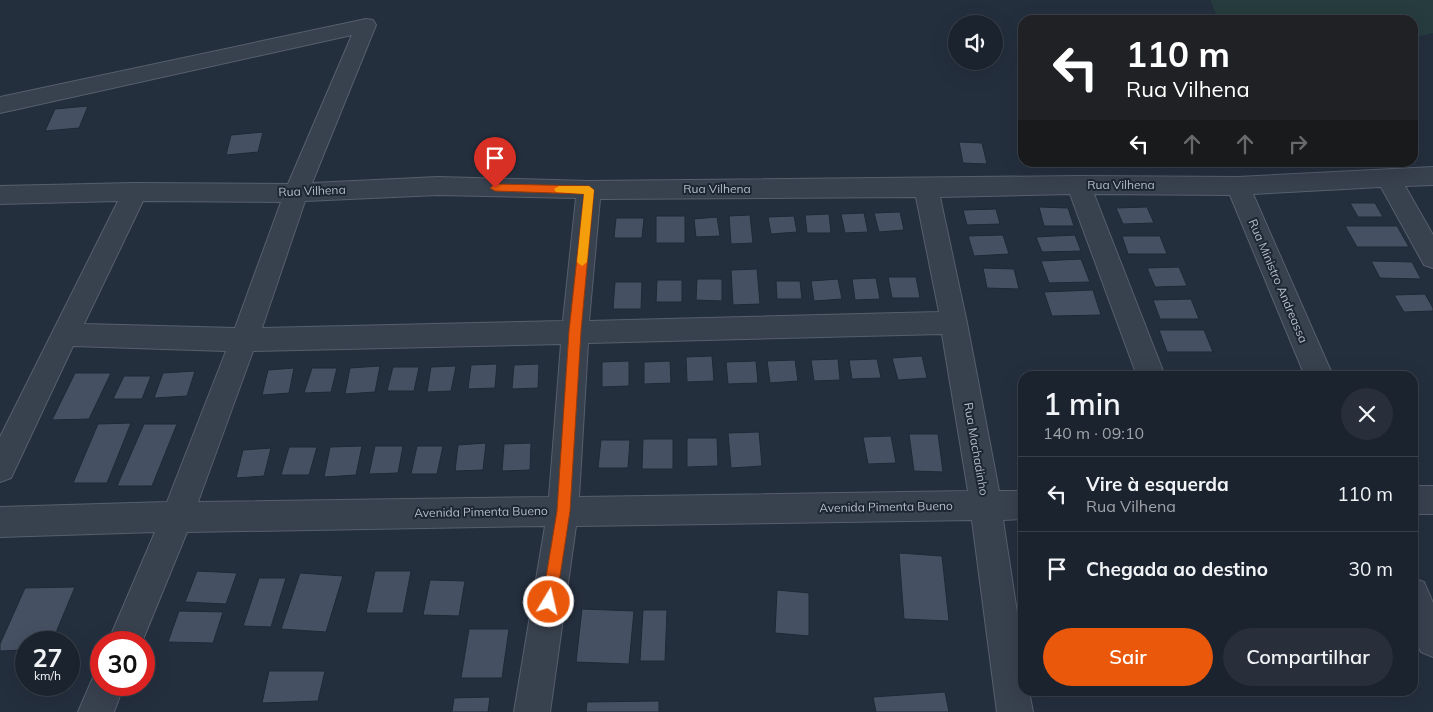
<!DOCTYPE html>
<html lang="pt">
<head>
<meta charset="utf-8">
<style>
  body { margin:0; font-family:Mulish,sans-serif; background:#282f3a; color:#f1f3f6; height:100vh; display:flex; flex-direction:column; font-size:19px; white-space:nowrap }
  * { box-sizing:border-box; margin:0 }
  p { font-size:16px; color:#a0a4aa }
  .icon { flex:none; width:28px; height:28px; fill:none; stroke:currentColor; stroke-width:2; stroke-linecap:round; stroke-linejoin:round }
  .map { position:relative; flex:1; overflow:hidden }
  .drawer { position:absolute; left:1018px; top:371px; width:400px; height:325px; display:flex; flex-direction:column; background:#1b232e; border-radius:15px; box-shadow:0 5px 20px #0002,0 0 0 1px #39404a }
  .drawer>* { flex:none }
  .top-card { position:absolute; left:1018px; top:15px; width:400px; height:152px; border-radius:15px; box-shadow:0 5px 20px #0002,0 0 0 1px #39404a; background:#202124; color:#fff; overflow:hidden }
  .tools { position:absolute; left:948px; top:15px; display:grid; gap:10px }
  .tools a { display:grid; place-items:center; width:55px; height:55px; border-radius:50%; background:#1b232e; box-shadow:0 5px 20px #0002,0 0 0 1px #39404a; font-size:25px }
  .speed { position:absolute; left:15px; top:631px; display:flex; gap:10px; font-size:25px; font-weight:700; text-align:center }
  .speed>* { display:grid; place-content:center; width:65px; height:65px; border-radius:50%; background:#1b232e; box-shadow:0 5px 20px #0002,0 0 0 1px #39404a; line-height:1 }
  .speed small { font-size:12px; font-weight:400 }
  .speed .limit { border:8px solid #d22; background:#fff; color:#111 }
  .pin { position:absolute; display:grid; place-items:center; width:42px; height:42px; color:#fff; margin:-51px -21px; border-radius:50% 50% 50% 0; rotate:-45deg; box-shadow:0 0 5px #0007 }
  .pin .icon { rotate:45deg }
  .me { position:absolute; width:55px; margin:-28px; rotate:9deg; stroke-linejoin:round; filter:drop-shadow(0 0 4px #0008) }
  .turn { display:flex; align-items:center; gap:18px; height:105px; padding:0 25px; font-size:22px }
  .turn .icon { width:65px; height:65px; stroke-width:2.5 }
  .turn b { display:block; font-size:35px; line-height:42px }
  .lanes { display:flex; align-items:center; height:48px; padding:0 25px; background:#0003; justify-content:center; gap:25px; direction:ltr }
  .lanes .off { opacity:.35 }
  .round { display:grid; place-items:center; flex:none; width:52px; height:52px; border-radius:26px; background:#282f3a }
  .summary { display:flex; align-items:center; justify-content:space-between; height:85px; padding:0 25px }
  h1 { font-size:30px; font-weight:600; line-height:38px }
  .cta { display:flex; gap:10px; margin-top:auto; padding:10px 25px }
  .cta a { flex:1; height:58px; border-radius:30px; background:#ea580c; color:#fff; font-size:20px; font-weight:600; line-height:58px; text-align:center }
  .cta a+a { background:#282f3a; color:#f1f3f6 }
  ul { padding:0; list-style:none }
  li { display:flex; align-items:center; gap:15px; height:75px; padding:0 25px; border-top:1px solid #39404a }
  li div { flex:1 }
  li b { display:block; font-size:19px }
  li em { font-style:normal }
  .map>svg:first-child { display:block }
  .green { fill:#263c3f }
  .building { fill:#455162; stroke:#1f2835 }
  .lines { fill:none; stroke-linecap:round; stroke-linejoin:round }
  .street-casing { stroke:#565f6c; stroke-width:2 }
  .street { fill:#38414e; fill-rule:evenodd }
  .route { fill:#ea580c; stroke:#983908 }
  .slow { fill:#f59e0b }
  .labels { text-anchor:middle; stroke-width:4; stroke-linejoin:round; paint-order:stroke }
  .street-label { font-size:12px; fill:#b4bcc9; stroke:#1d2633 }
</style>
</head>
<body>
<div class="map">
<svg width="1433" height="712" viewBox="0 0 1433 712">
  <rect width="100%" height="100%" fill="#242f3e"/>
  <path class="green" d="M1210,0H1433V33L1413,38L1412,20H1219Z"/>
  <path class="building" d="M88,106L79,128L45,131L55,109Z
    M263,132L258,152L226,155L231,135Z
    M959,142L982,143L987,164L963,163Z
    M1350,203H1375L1383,217H1358Z
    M1039,207L1068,208L1074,226H1044Z
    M1147,207L1154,223L1123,224L1116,208Z
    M996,209L1000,224L967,225L963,210Z
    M900,212L904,230L879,232L874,213Z
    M864,213L868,232L845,233L841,214Z
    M829,214L831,233H807L805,215Z
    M750,215L753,243L731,244L729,216Z
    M656,216H685V243H656Z
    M794,216L797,232L771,234L768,217Z
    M717,217L720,236L696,237L694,219Z
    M616,218H644L642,238H614Z
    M1345,226H1397L1409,247H1357Z
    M1003,235L1009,254L974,256L968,236Z
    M1075,235L1081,251L1042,252L1036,237Z
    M1122,236H1160L1167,254H1128Z
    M1081,259L1090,282L1049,283L1041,261Z
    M1371,261L1412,262L1421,279L1380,278Z
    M1179,267L1187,286L1155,287L1147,268Z
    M983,268L1014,269L1019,289L987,288Z
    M757,269L760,304L733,305L731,270Z
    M888,277H916L920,298H892Z
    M876,278L880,299L855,300L852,279Z
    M697,279H722V301L696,300Z
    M838,279L842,299L814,301L811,281Z
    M657,280H682V302H656Z
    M776,281H800L802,299H777Z
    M615,282H642L641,309H613Z
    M1093,290L1101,315L1052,316L1044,292Z
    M1425,294L1433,308V311L1404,312L1394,295Z
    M1191,299L1199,319H1160L1153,300Z
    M1159,330H1204L1213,352H1167Z
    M712,356L714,381L687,382L686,357Z
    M922,356L927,378L898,380L892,358Z
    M838,359L840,380L814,381L811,360Z
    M877,359L881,378L852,379L849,360Z
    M795,360L798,381L770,383L767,361Z
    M629,361V386L602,387V362Z
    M670,361L671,383L644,384V362Z
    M756,361L758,383L728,384L726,362Z
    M497,364L495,388L468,389L471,365Z
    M539,364L538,388L512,389L514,365Z
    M380,366L375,392L345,394L350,368Z
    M456,366L451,391L427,392L431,367Z
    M393,367H419L414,391H387Z
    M294,368L289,393L262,395L268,370Z
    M312,368H337L331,392L304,393Z
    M195,371L187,396L154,398L163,373Z
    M75,373H111L89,419L52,420Z
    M124,376H151L142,399H113Z
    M131,423L107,483H73L98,424Z
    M144,424H177L152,486H117Z
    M759,432L762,466L731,468L728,433Z
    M909,434H938L943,472L914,471Z
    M891,436L896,463L868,464L863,437Z
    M687,438H717L718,466L687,467Z
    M643,439H673V469H642Z
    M601,440H630L628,468H598Z
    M486,443L483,470L455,471L458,445Z
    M531,443L530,470L502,471L504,444Z
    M362,446L356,475L324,477L330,447Z
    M375,446H403L398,473L369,474Z
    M417,446H443L437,474H411Z
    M289,447H317L309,475H281Z
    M271,448L264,476L236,478L243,450Z
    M899,553L942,556L949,621L904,619Z
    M197,571L237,573L226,604L185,602Z
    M375,571H411L403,613H366Z
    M300,573L343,576L326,632L281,629Z
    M259,578H286L271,627L243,626Z
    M430,580L465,581L459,616L423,615Z
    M75,587L52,642H26V650L0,651V644L25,588Z
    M777,590L809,593V636L775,633Z
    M582,609L634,611L629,664L576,662Z
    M643,610H667L665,661H640Z
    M179,611L223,612L213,643L168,642Z
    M469,629H509L502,678H461Z
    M269,671H325L318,701L262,703Z
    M945,692L949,712H876L873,697Z
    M490,697L488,712H452L454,698Z
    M659,701V712H586L587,702Z"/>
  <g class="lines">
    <g class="street-casing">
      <path id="street" d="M366,19L373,20L376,25L312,183L438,177L589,181L1079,176L1238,177L1433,167V185L1405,186L1433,235V268L1424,265L1381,187L1253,194L1333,376H1305L1230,195L1094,194L1165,376H1137L1070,194L940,197L967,323L999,491H1022V519L1003,520L1022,645V691H1029L1033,712H997L972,520L576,526L550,712H514L545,526L187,532L142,642H108L155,532L0,537V507L167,502L226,351L73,346L11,478L0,482V437L118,201L0,204V186L135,183L288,184L352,35L0,113V97ZM438,195L576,198L563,321L262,328L305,201ZM916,197L939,312L589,321L600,199ZM143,201L281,202L235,328L84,324ZM942,334L968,491L579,497L588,343ZM561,344L549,497L198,502L253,351Z
        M1412,486H1433V514H1412Z
        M1412,578L1424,582L1433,603V657L1421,652L1412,633Z
        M101,670V685H124L114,712H78L95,673Z"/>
    </g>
    <use href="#street" class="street"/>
  </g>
  <path class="route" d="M495,184L589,186L594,190L581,331L570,511L556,602L554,607L549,609L544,607L542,602L557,511L569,331L584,194L495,191L490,188Z"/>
  <path class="slow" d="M559,186H589L594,190L587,262L582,266L577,262L584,194L556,192L554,189Z"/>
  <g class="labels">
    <g class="street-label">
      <text x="1121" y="189">Rua Vilhena</text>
      <text x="717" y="193">Rua Vilhena</text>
      <text transform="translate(312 191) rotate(-2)" y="4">Rua Vilhena</text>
      <text transform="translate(1278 281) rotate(67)" y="4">Rua Ministro Andreassa</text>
      <text transform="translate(976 449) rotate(80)" y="4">Rua Machadinho</text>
      <text transform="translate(886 507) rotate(-1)" y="4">Avenida Pimenta Bueno</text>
      <text transform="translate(481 512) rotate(-1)" y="4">Avenida Pimenta Bueno</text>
    </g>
  </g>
</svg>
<div class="tools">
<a><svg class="icon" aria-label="sound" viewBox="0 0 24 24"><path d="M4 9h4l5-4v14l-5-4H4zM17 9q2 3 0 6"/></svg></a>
</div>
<div class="speed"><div>27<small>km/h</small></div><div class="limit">30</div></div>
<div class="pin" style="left:495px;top:188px;background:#d93025"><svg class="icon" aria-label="arrive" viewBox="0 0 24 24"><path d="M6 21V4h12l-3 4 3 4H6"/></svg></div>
<svg class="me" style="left:549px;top:602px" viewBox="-20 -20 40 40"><circle r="17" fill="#ea580c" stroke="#fff" stroke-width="3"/><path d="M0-11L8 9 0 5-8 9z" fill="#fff"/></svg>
<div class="top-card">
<div class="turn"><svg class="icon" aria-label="left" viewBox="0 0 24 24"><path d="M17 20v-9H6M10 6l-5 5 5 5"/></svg><div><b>110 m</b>Rua Vilhena</div></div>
<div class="lanes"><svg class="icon" aria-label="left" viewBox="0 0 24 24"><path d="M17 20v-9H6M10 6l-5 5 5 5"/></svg><svg class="icon off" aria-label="ahead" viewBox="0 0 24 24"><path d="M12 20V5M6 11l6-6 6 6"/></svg><svg class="icon off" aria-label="ahead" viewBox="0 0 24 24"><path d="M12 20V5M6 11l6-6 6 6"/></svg><svg class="icon off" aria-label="right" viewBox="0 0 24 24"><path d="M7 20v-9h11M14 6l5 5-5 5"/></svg></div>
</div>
<section class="drawer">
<div class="summary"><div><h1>1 min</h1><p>140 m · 09:10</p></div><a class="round"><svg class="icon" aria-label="close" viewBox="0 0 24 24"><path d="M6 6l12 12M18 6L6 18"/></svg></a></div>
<ul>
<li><svg class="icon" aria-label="left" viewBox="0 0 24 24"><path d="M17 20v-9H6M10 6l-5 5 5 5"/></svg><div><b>Vire à esquerda</b><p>Rua Vilhena</p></div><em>110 m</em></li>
<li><svg class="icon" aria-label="arrive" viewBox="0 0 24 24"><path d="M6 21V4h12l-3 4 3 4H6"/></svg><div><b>Chegada ao destino</b></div><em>30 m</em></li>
</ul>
<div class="cta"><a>Sair</a><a>Compartilhar</a></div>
</section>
</div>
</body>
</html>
